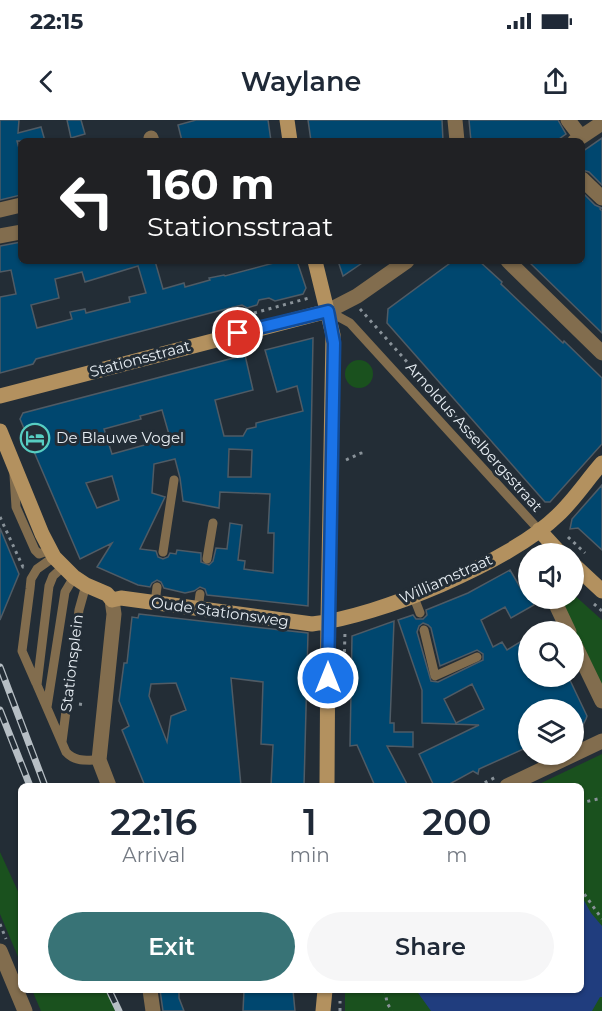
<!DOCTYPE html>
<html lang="en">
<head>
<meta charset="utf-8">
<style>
  body { margin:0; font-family:Montserrat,sans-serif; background:#f6f6f7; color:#1f2937; height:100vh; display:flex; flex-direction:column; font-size:22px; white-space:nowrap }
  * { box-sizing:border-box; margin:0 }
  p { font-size:20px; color:#747a83 }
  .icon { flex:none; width:33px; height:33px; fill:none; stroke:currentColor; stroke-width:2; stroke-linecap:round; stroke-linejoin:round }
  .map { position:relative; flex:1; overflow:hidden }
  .panel { position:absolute; left:18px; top:663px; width:566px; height:210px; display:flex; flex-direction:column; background:#fff; border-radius:9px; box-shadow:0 2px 4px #0004 }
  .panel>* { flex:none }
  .hud { position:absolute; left:18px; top:18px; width:567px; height:126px; border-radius:9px; box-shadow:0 2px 4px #0004; background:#202124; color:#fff; overflow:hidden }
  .tools { position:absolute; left:518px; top:423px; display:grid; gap:12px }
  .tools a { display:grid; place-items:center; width:66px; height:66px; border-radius:50%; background:#fff; box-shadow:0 2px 4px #0004; font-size:30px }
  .pin { position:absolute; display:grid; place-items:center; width:51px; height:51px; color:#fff; margin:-26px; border:3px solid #fff; border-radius:50%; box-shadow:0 2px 6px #0007 }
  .me { position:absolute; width:66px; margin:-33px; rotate:0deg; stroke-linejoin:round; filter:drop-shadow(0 0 4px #0008) }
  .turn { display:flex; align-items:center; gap:21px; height:126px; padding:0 30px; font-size:27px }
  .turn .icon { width:78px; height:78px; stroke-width:2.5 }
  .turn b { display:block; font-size:42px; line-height:51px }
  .eta { display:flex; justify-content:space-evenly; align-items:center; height:102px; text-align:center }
  .eta b { font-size:36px; font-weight:600; line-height:42px }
  .action { display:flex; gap:12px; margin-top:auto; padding:12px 30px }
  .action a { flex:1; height:69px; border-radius:36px; background:#387376; color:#fff; font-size:24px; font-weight:600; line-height:69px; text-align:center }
  .action a+a { background:#f6f6f7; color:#1f2937 }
  .status { display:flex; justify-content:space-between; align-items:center; height:42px; padding:0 30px; background:#fff; direction:ltr }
  .status svg { height:16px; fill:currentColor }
  header { display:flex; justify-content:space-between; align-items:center; height:78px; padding:0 30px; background:#fff; font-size:27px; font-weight:600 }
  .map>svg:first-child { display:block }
  .green { fill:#1a511e }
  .water { fill:#203d7e }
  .building { fill:#00476f; stroke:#4f5b65; stroke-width:1.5; fill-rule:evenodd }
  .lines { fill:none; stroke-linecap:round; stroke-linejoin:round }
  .path { stroke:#899299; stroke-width:3; stroke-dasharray:3 4.5; stroke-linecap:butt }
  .lane { stroke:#826d4e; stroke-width:9 }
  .street { stroke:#826d4e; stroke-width:15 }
  .secondary { stroke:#b3915f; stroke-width:15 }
  .rail-casing { stroke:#b6bec4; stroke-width:7 }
  .rail { stroke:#232d36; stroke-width:4.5; stroke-dasharray:14; stroke-linecap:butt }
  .route-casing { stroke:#114b97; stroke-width:15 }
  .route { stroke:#1a73e8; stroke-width:10 }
  .labels { text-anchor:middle; stroke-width:6; stroke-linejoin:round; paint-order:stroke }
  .street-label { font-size:15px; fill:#e7eef4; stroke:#232d36 }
  .poi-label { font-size:15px; fill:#e7eef4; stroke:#232d36; text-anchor:start }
</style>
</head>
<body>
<div class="status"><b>22:15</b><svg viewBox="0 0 49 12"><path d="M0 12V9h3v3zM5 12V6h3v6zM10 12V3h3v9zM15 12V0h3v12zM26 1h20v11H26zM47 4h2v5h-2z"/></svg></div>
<header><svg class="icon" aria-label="back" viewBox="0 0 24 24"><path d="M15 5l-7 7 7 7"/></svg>Waylane<svg class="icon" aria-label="share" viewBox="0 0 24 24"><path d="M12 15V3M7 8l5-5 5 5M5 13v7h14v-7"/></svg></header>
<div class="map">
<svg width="602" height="891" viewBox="0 0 602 891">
  <rect width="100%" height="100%" fill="#232d36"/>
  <path class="green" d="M345 254a14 14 0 1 1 28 0a14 14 0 1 1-28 0Z
    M573,474L602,500V570L557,479L573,478Z
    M602,634V891H345V870H580V666H535Z
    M0,732L21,778V844L0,794Z
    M32,870H109L117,891H41Z"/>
  <path class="water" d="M581,775L591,793L602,806V877H600L592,891H431L416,870H580Z"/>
  <path class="building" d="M0,0H19L18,13L41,7L45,21H17L21,36V75L0,80Z
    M67,0H81L85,14L71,18Z
    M196,0H268L271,21H182L178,5Z
    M308,0H442L443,21H311Z
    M469,0H558L566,14L556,21H471Z
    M602,18V65L589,52L582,50V32Z
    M582,72L595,85L602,88L600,89L602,91V213L528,141H582Z
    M21,122V141H155L163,169L184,163L185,167L210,160L209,158L224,155L225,156L281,141H297L306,168L303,174L275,181L269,178L259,180L257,185L247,188L242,185L218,191L36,239L33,244L0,253V177L16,174L11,150L0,152V126ZM138,146L146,173L129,177L130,182L86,193L85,189L70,192L72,199L37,208L31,185L59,178L55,159L82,152L85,162Z
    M338,141H365L343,156Z
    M453,141H479L502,162L501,164L563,223L564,221L602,258V324L550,382H545L387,203L388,189Z
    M313,218L308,486L207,475L205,469L200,467L194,471L185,473L164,468L161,462L157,460L152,463L150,467L138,465L97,447L112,423L80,439L20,299L23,293L245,235L253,270L215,280L224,316H243L247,309L256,307V303L303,291L297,266L277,272L265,230ZM162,290L170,318L112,334L104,309L141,299L140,296ZM229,329L252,330L251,357H228ZM175,339L180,358L183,381L219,388L220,372L270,374L268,413H274L273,453L244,449L245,441L238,440L242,405L230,403L227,429L216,428L213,441L209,445L201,442V433L177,430L176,434L170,433L168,437L163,439L158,437L156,431L140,429L165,377L152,373L154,344ZM112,356L119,380L97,388L86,363Z
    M602,365V430L578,408L570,409L572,399Z
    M0,408L19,454L0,500Z
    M510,450L520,467L523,465L528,473V478H531L534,485L511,498L505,487L481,500L493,527L502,522L507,530L528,517V556H568L587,596L586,599L583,605L573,603V590H528V627L479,649L478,654L473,651L446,666H434L419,634L479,605L422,603V570L398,500L413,495L416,499H423L427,495L426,490L468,473ZM423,503L428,505L431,508L440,546L477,530L483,534V540L438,562L431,561L417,512L419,506ZM472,564L484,589L456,603L444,579Z
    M139,494L308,513L304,666H271L273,625L261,624L263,562L231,558L241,666H145L122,610L129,606L119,581L124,543H127L132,497L138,498ZM176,563L186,590L171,596L167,622L149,576L151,564Z
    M394,501L390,603H394V612H413V627L387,626L408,666H375L357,625L350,626L352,516Z
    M160,870H179V878L184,891H163Z
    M244,870H293L295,891H243Z"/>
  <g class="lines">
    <path class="path" d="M360,189L511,359
      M254,193L309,178
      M346,340L361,333V338
      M0,397L23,447L25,446
      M568,417L585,433
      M594,484L602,491
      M344,547L345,512
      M79,584L86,585
      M478,666L496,657
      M580,683L602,678
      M580,768L602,799
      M0,804L6,819
      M385,870L387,883L392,891
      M340,891V881"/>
    <path class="lane" d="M328,191L350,203L539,410
      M14,355L16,387L35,430L39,434L50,430
      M163,432L174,360
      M207,439L213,403
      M63,447L53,456L49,466L37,565L66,632C75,642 86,640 99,640
      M413,475L420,493
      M155,483L157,467
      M198,489L200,474
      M424,510L435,556L477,537
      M36,563L22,531L30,469L31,459L37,449L54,437
      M47,587L65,472L74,457
      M62,622L79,490L86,465"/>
    <path class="street" d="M455,0L457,21
      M568,0L581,17
      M151,18L152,21
      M575,21L602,3
      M582,59L602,78
      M0,90L21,85
      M0,116L21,112
      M508,141L602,233
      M328,191L357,176L407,141
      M553,478L569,512
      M573,521L602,581
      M109,666L99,640L114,494L112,480
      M507,666L602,621
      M0,831L25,891
      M150,870L153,891"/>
    <path class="secondary" d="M287,0L290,21
      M315,141L333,215L328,502L327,666
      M0,276L328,191
      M0,311L42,414L54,437L74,457L86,465L107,474L112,480L121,478L312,504C379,496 509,443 558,395C574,380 587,360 602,343
      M539,410L561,434
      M573,444L602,471
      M323,891L325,870"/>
    <g class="rail-casing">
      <path id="rail" d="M0,547L45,666
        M0,590L30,666
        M109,870L119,891"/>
    </g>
    <use href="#rail" class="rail"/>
  </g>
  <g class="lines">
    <g class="route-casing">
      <path id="route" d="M238,213L328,191L334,223L328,558"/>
    </g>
    <use href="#route" class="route"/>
  </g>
  <defs>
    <g id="hotel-ring" transform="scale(1.5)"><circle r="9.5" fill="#232d36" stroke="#57cec2" stroke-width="1.5"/><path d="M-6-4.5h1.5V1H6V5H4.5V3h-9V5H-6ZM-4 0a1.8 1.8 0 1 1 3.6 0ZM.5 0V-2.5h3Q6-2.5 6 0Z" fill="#57cec2"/></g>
  </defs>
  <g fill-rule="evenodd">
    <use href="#hotel-ring" x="35" y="318"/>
  </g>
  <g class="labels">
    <g class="street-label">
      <text transform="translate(140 239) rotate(-15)" y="5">Stationsstraat</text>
      <text transform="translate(474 317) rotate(48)" y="5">Arnoldus Asselbergsstraat</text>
      <text transform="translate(446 459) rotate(-24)" y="5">Williamstraat</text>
      <text transform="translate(220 492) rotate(8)" y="5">Oude Stationsweg</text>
      <text transform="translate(72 543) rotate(-83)" y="5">Stationsplein</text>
    </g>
    <g class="poi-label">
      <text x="56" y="323">De Blauwe Vogel</text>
    </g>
  </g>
</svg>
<div class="tools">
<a><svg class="icon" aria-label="sound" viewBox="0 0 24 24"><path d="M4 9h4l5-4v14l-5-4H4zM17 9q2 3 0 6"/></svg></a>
<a><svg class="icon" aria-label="search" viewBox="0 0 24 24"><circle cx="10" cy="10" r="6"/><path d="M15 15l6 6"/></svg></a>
<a><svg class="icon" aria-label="layers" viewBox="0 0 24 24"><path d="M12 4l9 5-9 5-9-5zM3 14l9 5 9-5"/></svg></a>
</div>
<div class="pin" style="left:238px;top:213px;background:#d93025"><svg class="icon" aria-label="arrive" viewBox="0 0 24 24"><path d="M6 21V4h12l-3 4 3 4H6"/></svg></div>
<svg class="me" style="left:328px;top:558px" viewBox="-20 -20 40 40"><circle r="17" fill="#1a73e8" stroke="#fff" stroke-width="3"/><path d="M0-11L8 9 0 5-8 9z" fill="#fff"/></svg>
<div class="hud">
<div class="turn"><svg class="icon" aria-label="left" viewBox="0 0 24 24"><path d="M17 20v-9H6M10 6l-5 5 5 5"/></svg><div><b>160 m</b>Stationsstraat</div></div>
</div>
<section class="panel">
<div class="eta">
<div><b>22:16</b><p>Arrival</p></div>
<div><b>1</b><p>min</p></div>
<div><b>200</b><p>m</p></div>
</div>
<div class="action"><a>Exit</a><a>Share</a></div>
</section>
</div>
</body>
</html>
